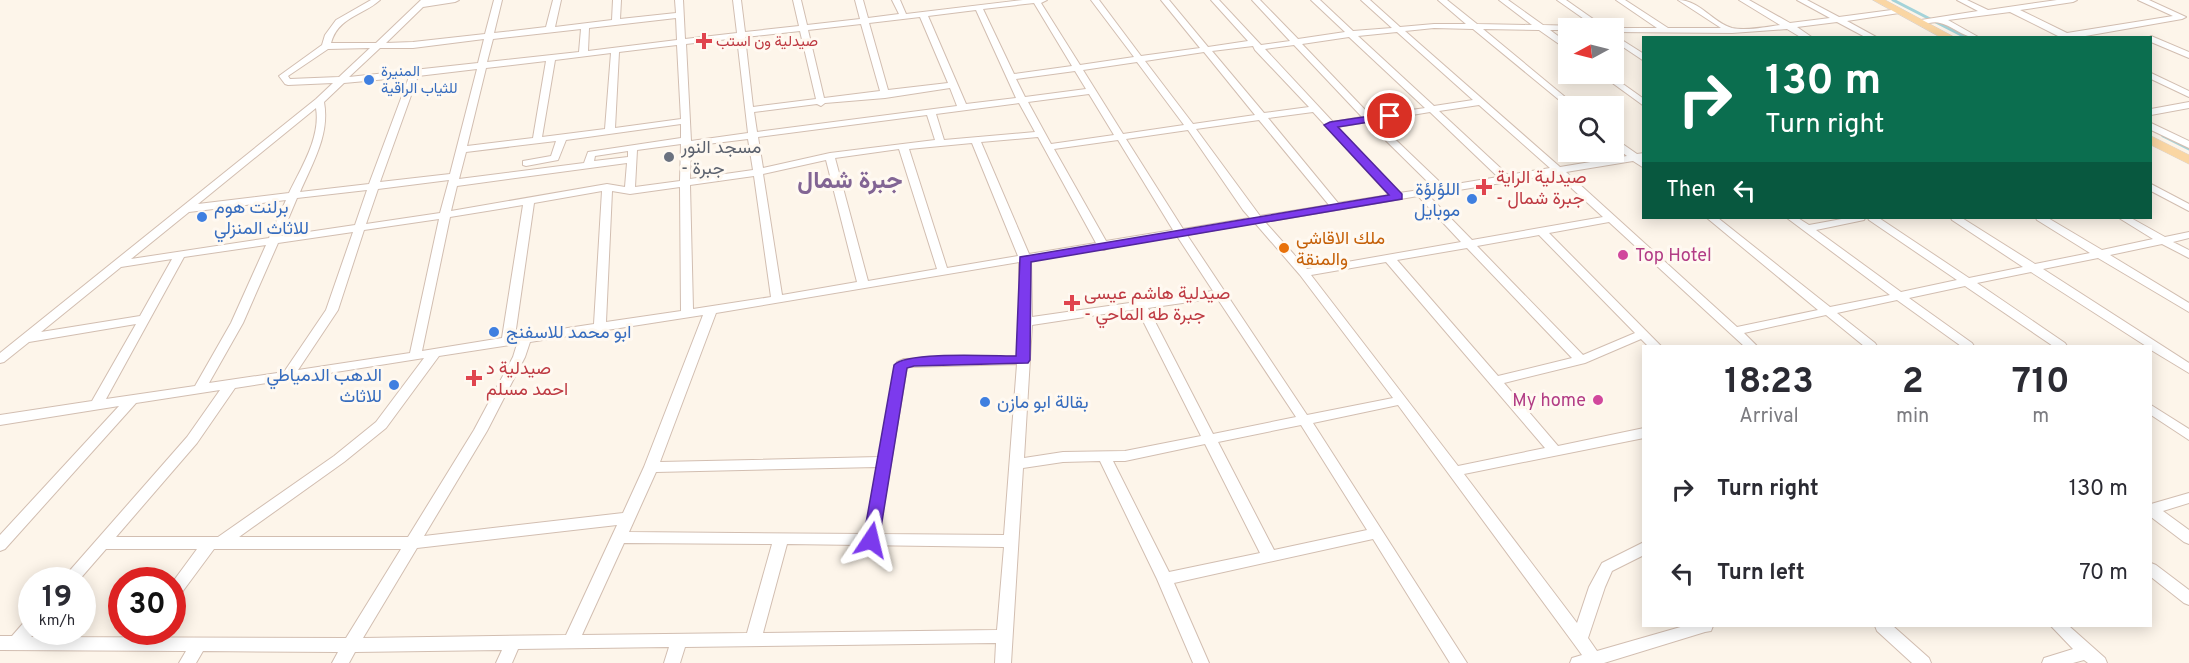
<!DOCTYPE html>
<html lang="en">
<head>
<meta charset="utf-8">
<style>
  body { margin:0; font-family:Overpass,Vazirmatn,sans-serif; background:#f7f7f7; color:#2b2b33; height:100vh; display:flex; flex-direction:column; font-size:22px; white-space:nowrap }
  * { box-sizing:border-box; margin:0 }
  p { font-size:20px; color:#7c7c81 }
  .icon { flex:none; width:33px; height:33px; fill:none; stroke:currentColor; stroke-width:2; stroke-linecap:round; stroke-linejoin:round }
  .map { position:relative; flex:1; overflow:hidden }
  .side { position:absolute; left:1642px; top:345px; width:510px; height:282px; display:flex; flex-direction:column; background:#fff; border-radius:0px; box-shadow:0 3px 15px #0003 }
  .side>* { flex:none }
  .hud { position:absolute; left:1642px; top:36px; width:510px; height:183px; border-radius:0px; box-shadow:0 3px 15px #0003; background:#0b6e4f; color:#fff; overflow:hidden }
  .needle { width:39px; rotate:263deg }
  .buttons { position:absolute; left:1558px; top:18px; display:grid; gap:12px }
  .buttons a { display:grid; place-items:center; width:66px; height:66px; border-radius:0px; background:#fff; box-shadow:0 3px 15px #0003; font-size:30px }
  .speed { position:absolute; left:18px; top:567px; display:flex; gap:12px; font-size:30px; font-weight:700; text-align:center }
  .speed>* { display:grid; place-content:center; width:78px; height:78px; border-radius:50%; background:#fff; box-shadow:0 3px 15px #0003; line-height:1 }
  .speed small { font-size:15px; font-weight:400 }
  .speed .limit { border:9px solid #d22; background:#fff; color:#111 }
  .pin { position:absolute; display:grid; place-items:center; width:51px; height:51px; color:#fff; margin:-26px; border:3px solid #fff; border-radius:50%; box-shadow:0 2px 6px #0007 }
  .me { position:absolute; width:66px; margin:-33px; rotate:10deg; stroke-linejoin:round; filter:drop-shadow(0 0 4px #0008) }
  .turn { display:flex; align-items:center; gap:21px; height:126px; padding:0 24px; font-size:27px }
  .turn .icon { width:78px; height:78px; stroke-width:2.5 }
  .turn b { display:block; font-size:42px; line-height:51px }
  .then { display:flex; align-items:center; height:57px; padding:0 24px; background:#0003; gap:12px; font-size:22px }
  .eta { display:flex; justify-content:space-evenly; align-items:center; height:102px; text-align:center }
  .eta b { font-size:36px; font-weight:700; line-height:42px }
  ul { padding:0; list-style:none }
  li { display:flex; align-items:center; gap:18px; height:84px; padding:0 24px }
  li div { flex:1 }
  li b { display:block; font-size:22px }
  li em { font-style:normal }
  .map>svg:first-child { display:block }
  .lines { fill:none; stroke-linecap:round; stroke-linejoin:round }
  .stream { stroke:#a4d3d9; stroke-width:3 }
  .minor-casing { stroke:#d2beb1; stroke-width:2 }
  .major-casing { stroke:#d9d1cd; stroke-width:1 }
  .minor { fill:#fff; fill-rule:evenodd }
  .major { fill:#fad6a3; fill-rule:evenodd }
  .route { fill:#7c3aed; stroke:#51269a; stroke-width:1.5 }
  .health-dot { fill:#e0444e; stroke:#fff9f1; stroke-width:2 }
  .shop-dot { fill:#3f7fe0; stroke:#fff9f1; stroke-width:2 }
  .worship-dot { fill:#6b7280; stroke:#fff9f1; stroke-width:2 }
  .food-dot { fill:#e8710a; stroke:#fff9f1; stroke-width:2 }
  .hotel-dot { fill:#d1479c; stroke:#fff9f1; stroke-width:2 }
  .labels { text-anchor:middle; stroke-width:6; stroke-linejoin:round; paint-order:stroke }
  .far-health-label { font-size:15px; fill:#be3a42; stroke:#fff9f1; text-anchor:start }
  .far-shop-label { font-size:15px; fill:#366cbe; stroke:#fff9f1; text-anchor:start }
  .worship-label { font-size:18px; fill:#5b616d; stroke:#fff9f1; text-anchor:start }
  .health-label { font-size:18px; fill:#be3a42; stroke:#fff9f1; text-anchor:start }
  .shop-label { font-size:18px; fill:#366cbe; stroke:#fff9f1; text-anchor:start }
  .food-label { font-size:18px; fill:#c56008; stroke:#fff9f1; text-anchor:start }
  .hotel-label { font-size:18px; fill:#b23c85; stroke:#fff9f1; text-anchor:start }
  .district-label { font-size:24px; font-weight:bold; fill:#826594; stroke:#fff9f1 }
</style>
</head>
<body>
<div class="map">
<svg width="2189" height="663" viewBox="0 0 2189 663">
  <rect width="100%" height="100%" fill="#fdf5ea"/>
  <g class="lines">
    <path class="stream" d="M1893,0L1967,38
      M2163,136L2189,149"/>
    <g class="minor-casing">
      <path id="minor" d="M371,0H380C362,16 338,17 331,43H376L421,0H459L455,2L423,7L386,43L413,42L485,34L494,0H502L494,33L546,27L553,0H561L555,27L612,20L613,0H621L620,19L676,13L675,0H683L685,39L737,33L733,0H741L745,32L799,26L793,0H801L807,25L860,19L855,0H863L868,18L899,14L892,0H900L906,14L1023,0H1047L1041,3L1080,65L1134,57L1091,0H1099L1141,56L1200,48L1161,0H1169L1208,47L1248,41L1211,0H1219L1261,45L1290,41L1252,0H1260L1298,39L1345,32L1311,0H1320L1353,31L1392,28L1361,0H1370L1400,27L1434,24H1466L1438,0H1447L1477,24L1532,25L1499,0H1508L1543,25L1576,26L1580,28H1569V30H1550L1569,44V51L1539,30L1483,29L1576,106L1569,108L1473,29L1434,28L1405,31L1560,167L1627,156L1614,146V138L1637,154L1644,153V168L1633,161L1566,172L1737,327L1818,310L1707,218H1718L1830,307L1890,295L1787,218H1798L1809,225L1847,218H1865L1864,220L1816,230L1901,292L1957,280L1869,220L1868,218H1879L1969,278L2023,267L1952,220L1951,218H1962L2035,264L2090,253L2037,220L2036,218H2048L2102,250L2153,239L2119,218H2131L2165,237L2189,232V238L2173,242L2189,250V258L2162,244L2110,255L2189,303V312L2098,258L2043,269L2189,363V373L2151,350V346H2146L2031,272L1977,283L2065,343L2067,346H2053L1965,286L1909,298L1972,343L1974,346H1961L1897,300L1837,313L1875,343L1877,346H1864L1826,315L1744,333L1757,346H1744L1609,222L1549,233L1661,346H1648L1641,339L1585,363L1504,383L1558,446L1644,428V438L1464,474L1577,623L1589,587L1602,563L1644,542V555L1612,571L1605,587L1588,638L1597,651L1684,626H1713L1711,631L1705,632L1604,663H1570L1572,658L1582,655L1574,644L1398,405L1313,423L1467,663H1450L1373,539L1174,583L1209,663H1193L1157,579L1100,461L1063,462L1023,468L1011,663H995L996,643L685,647L680,663H664L669,647L518,649L512,663H496L502,650L355,652L349,663H332L338,652L203,651L196,663H179L186,651L0,650V636H12L26,620L32,619V632H36L31,637L346,638L401,549H214L177,599L172,601V583L197,549H106L79,580H63L65,576L187,437L220,390L136,403L5,549L0,551V535L119,406L0,425V415L92,401L136,324L29,342L4,362L0,363V353L316,99L333,83L288,85L285,84L279,76L322,45L325,35L336,20ZM1034,3L1072,66L1014,74L983,9ZM976,10L1016,98L966,104L928,16ZM920,17L948,83L888,90L869,23ZM676,18L677,40L588,51L589,28ZM861,24L880,91L824,98L808,30ZM581,29L579,52L487,62L493,39ZM800,31L816,99L753,107L745,37ZM1397,32L1473,100L1434,106L1358,36ZM1349,37L1425,108L1371,116L1302,44ZM737,38L748,133L691,141L686,44ZM484,39L478,63L349,77L380,48H413ZM677,45L681,119L615,128L619,52ZM1294,45L1362,117L1333,122L1265,49ZM1253,46L1255,50L1309,107L1264,113L1212,51ZM370,48L339,77L290,79L288,76L328,49ZM1204,52L1255,115L1193,124L1145,61ZM611,53L605,129L542,137L555,60ZM546,61L533,138L467,146L486,68ZM1137,62L1184,125L1123,134L1083,70ZM477,69L450,174L380,182L418,76ZM1075,71L1086,89L1025,97L1016,79ZM409,77L369,184L300,192C313,162 330,134 324,102L344,83ZM950,88L957,106L757,132L754,112L817,104L821,106L825,103L885,98ZM1089,94L1114,135L1051,144L1028,102ZM1019,103L1035,132L944,140L936,114ZM1479,105L1550,168L1508,175L1439,111ZM316,108C321,137 301,168 289,193L198,204ZM1313,112L1389,195L1338,203L1268,118ZM1430,112L1498,177L1444,186L1376,121ZM927,115L935,140L830,153L763,168L758,137ZM1259,120L1329,205L1260,216L1196,129ZM1367,122L1434,188L1399,193L1337,127ZM681,124V138L588,152L584,163L459,179L466,152L556,141L551,156L523,161V165L526,166L558,160L566,140ZM1188,130L1243,210L1250,218L1183,229L1126,139ZM1038,137L1096,243L1029,254L981,142ZM748,139L753,170L690,179L691,146ZM1118,140L1173,230L1106,241L1054,149ZM972,143L1018,256L947,268L909,149ZM681,144L680,181L635,187L637,150ZM899,149L937,269L868,281L835,158ZM628,151V157L594,161L595,156ZM826,160L857,282L782,295L763,174ZM627,163L625,187L607,184L451,211L457,186ZM1556,174L1603,217L1472,240L1428,195ZM754,176L771,297L693,309L690,185ZM449,180L440,213L366,224L378,189ZM680,187L681,311L606,322L612,191L630,194ZM367,190L355,225L281,236L297,198ZM602,191L594,324L515,336L534,203ZM1418,196L1461,242L1307,269L1265,222ZM286,200L269,238L131,259L189,212ZM523,205L502,338L422,351L450,217ZM439,219L410,353L298,370L338,310L364,230ZM1255,223L1300,275L1393,398L1307,415L1187,235ZM353,232L326,310L284,372L209,383L243,323L278,243ZM1539,235L1635,333L1583,355L1477,246ZM1177,236L1213,291L1032,317L1031,261L1100,249L1104,250L1109,248ZM266,245L231,323L195,386L106,399L184,257ZM1467,248L1572,358L1498,376L1397,260ZM172,259L140,316L41,332L121,267ZM1019,262L1020,322L1018,356L904,359L897,362L879,457L660,462L716,313ZM1386,262L1545,448L1458,466L1311,275ZM1217,298L1296,417L1213,434L1148,308ZM1137,309L1201,436L1125,451L1063,452L1024,458L1032,325ZM703,315L644,467L623,513L424,536L487,431L525,357L530,342ZM517,344L513,357L474,430L408,537H239L344,462L386,428L439,356ZM424,358L376,422L334,456L218,537H116L197,443L235,388ZM1017,364L1004,535L879,534L907,367ZM1301,425L1367,530L1274,550L1218,442ZM1205,444L1260,553L1169,572L1113,461H1125ZM877,467L865,534L629,532L656,472ZM617,525L566,635L363,638L417,548ZM624,543L772,544L747,633L582,635ZM787,544L1004,547L997,630L763,633Z
        M1557,0H1566L1606,28H1597Z
        M1616,0H1625L1668,28H1721L1678,0C1700,0 1713,23 1732,28C1747,31 1766,27 1780,25L1739,0H1749L1790,23L1830,18L1797,0H1807L1839,17L1899,9L1903,11L1899,13L1847,21L1878,38H1867L1837,22L1797,27L1813,38H1802L1787,29L1732,33L1614,32V28H1611H1657Z
        M1957,0H1967L1988,10L2057,0H2077L2073,2L2020,10L2067,33L2173,16L2138,0H2149L2186,17L2182,19L2074,38H2062L2010,12L1948,20L1980,38C1963,38 1955,27 1940,23C1932,20 1924,27 1917,22L1921,20L1978,11Z
        M1614,35L1644,54V61L1614,41Z
        M2151,36L2189,52V58L2151,42V38H2148Z
        M2151,73L2189,91V97L2151,79Z
        M1600,74H1609L1644,99V106Z
        M2189,102V108L2151,115V109Z
        M2151,123L2189,141V148L2151,130Z
        M2151,184L2189,204V211L2151,191Z
        M2151,405L2189,429V440L2151,415Z
        M2189,493V503L2163,511L2189,530V544L2184,542L2151,517V504Z
        M2151,563L2156,565L2189,590V605L2184,603L2151,577Z
        M1875,626H1893L1929,658L1931,663H1912L1877,631Z
        M2051,626H2069L2105,658L2107,663H2088L2084,660L2073,663H2042L2044,658L2073,649Z"/>
    </g>
    <g class="major-casing">
      <path id="major" d="M1873,0H1885L1956,38H1942Z
        M2151,136L2189,155V164L2151,145Z"/>
    </g>
    <use href="#minor" class="minor"/>
    <use href="#major" class="major"/>
  </g>
  <path class="route" d="M1390,113L1395,116L1394,118L1338,127L1402,194V199L1031,262L1030,360L1028,363L914,366L907,368L879,540L877,545L871,547L865,545L863,540L894,365C906,351 994,356 1016,356L1020,257L1389,195L1324,125L1330,122Z"/>
  <g class="health-dot">
    <path d="M701 32h6v6h6v6h-6v6h-6v-6h-6v-6h6z"/>
    <path d="M1481 178h6v6h6v6h-6v6h-6v-6h-6v-6h6z"/>
    <path d="M1069 294h6v6h6v6h-6v6h-6v-6h-6v-6h6z"/>
    <path d="M471 369h6v6h6v6h-6v6h-6v-6h-6v-6h6z"/>
  </g>
  <g class="shop-dot">
    <circle cx="369" cy="80" r="6"/>
    <circle cx="1472" cy="199" r="6"/>
    <circle cx="202" cy="217" r="6"/>
    <circle cx="494" cy="332" r="6"/>
    <circle cx="394" cy="385" r="6"/>
    <circle cx="985" cy="402" r="6"/>
  </g>
  <circle class="worship-dot" cx="669" cy="157" r="6"/>
  <circle class="food-dot" cx="1284" cy="248" r="6"/>
  <g class="hotel-dot">
    <circle cx="1623" cy="255" r="6"/>
    <circle cx="1598" cy="400" r="6"/>
  </g>
  <g class="labels">
    <g class="far-health-label">
      <text x="716" y="46">صيدلية ون استب</text>
    </g>
    <g class="far-shop-label">
      <text x="381" y="76">المنيرة<tspan x="381" dy="17">للثياب الراقية</tspan></text>
    </g>
    <g class="worship-label">
      <text x="681" y="153">مسجد النور<tspan x="681" dy="21">- جبرة</tspan></text>
    </g>
    <g class="health-label">
      <text x="1496" y="183">صيدلية الراية<tspan x="1496" dy="21">- جبرة شمال</tspan></text>
      <text x="1084" y="299">صيدلية هاشم عيسى<tspan x="1084" dy="21">- جبرة طه الماحي</tspan></text>
      <text x="486" y="374">صيدلية د<tspan x="486" dy="21">احمد مسلم</tspan></text>
    </g>
    <g class="shop-label">
      <text x="1460" y="195" text-anchor="end">اللؤلؤة<tspan x="1460" dy="21">موبايل</tspan></text>
      <text x="214" y="213">برلنت هوم<tspan x="214" dy="21">للاثاث المنزلي</tspan></text>
      <text x="506" y="338">ابو محمد للاسفنج</text>
      <text x="382" y="381" text-anchor="end">الدهب الدمياطي<tspan x="382" dy="21">للاثاث</tspan></text>
      <text x="997" y="408">بقالة ابو مازن</text>
    </g>
    <g class="food-label">
      <text x="1296" y="244">ملك الاقاشي<tspan x="1296" dy="21">والمنقة</tspan></text>
    </g>
    <g class="hotel-label">
      <text x="1635" y="261">Top Hotel</text>
      <text x="1586" y="406" text-anchor="end">My home</text>
    </g>
    <g class="district-label">
      <text x="850" y="188">جبرة شمال</text>
    </g>
  </g>
</svg>
<div class="buttons">
<a><svg class="needle" viewBox="-14 -14 28 28"><path d="M0-13l5 13h-10z" fill="#e53935"/><path d="M0 13l5-13h-10z" fill="#7c7c81"/></svg></a>
<a><svg class="icon" aria-label="search" viewBox="0 0 24 24"><circle cx="10" cy="10" r="6"/><path d="M15 15l6 6"/></svg></a>
</div>
<div class="speed"><div>19<small>km/h</small></div><div class="limit">30</div></div>
<div class="pin" style="left:1390px;top:116px;background:#d93025"><svg class="icon" aria-label="arrive" viewBox="0 0 24 24"><path d="M6 21V4h12l-3 4 3 4H6"/></svg></div>
<svg class="me" style="left:871px;top:540px" viewBox="-20 -20 40 40"><path d="M0-17L14 15 0 8-14 15z" fill="#7c3aed" stroke="#fff" stroke-width="4"/></svg>
<div class="hud">
<div class="turn"><svg class="icon" aria-label="right" viewBox="0 0 24 24"><path d="M7 20v-9h11M14 6l5 5-5 5"/></svg><div><b>130 m</b>Turn right</div></div>
<div class="then">Then<svg class="icon" aria-label="left" viewBox="0 0 24 24"><path d="M17 20v-9H6M10 6l-5 5 5 5"/></svg></div>
</div>
<section class="side">
<div class="eta">
<div><b>18:23</b><p>Arrival</p></div>
<div><b>2</b><p>min</p></div>
<div><b>710</b><p>m</p></div>
</div>
<ul>
<li><svg class="icon" aria-label="right" viewBox="0 0 24 24"><path d="M7 20v-9h11M14 6l5 5-5 5"/></svg><div><b>Turn right</b></div><em>130 m</em></li>
<li><svg class="icon" aria-label="left" viewBox="0 0 24 24"><path d="M17 20v-9H6M10 6l-5 5 5 5"/></svg><div><b>Turn left</b></div><em>70 m</em></li>
</ul>
</section>
</div>
</body>
</html>
